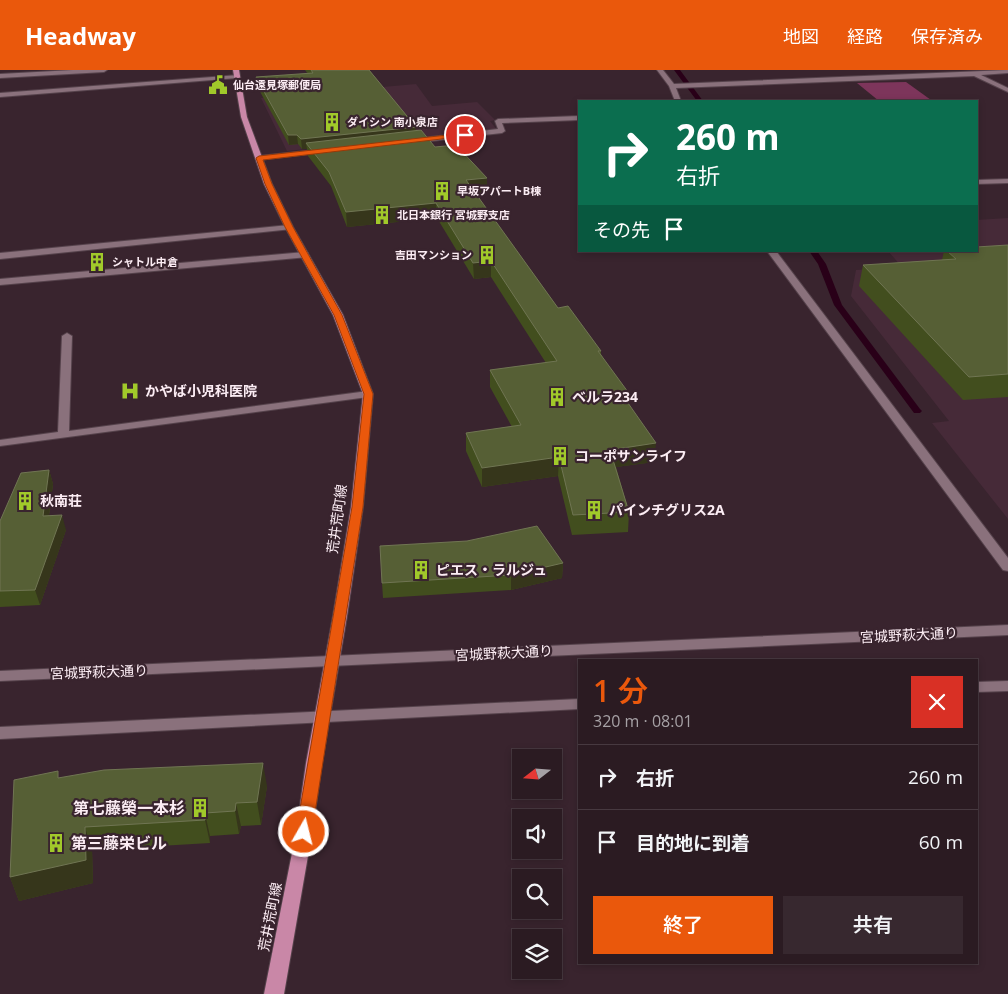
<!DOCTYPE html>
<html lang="ja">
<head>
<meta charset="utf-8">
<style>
  body { margin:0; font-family:"Open Sans","Noto Sans JP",sans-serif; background:#37282f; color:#f1f3f6; height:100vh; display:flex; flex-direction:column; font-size:19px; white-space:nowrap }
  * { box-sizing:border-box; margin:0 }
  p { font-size:16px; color:#a6a1a5 }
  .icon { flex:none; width:28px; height:28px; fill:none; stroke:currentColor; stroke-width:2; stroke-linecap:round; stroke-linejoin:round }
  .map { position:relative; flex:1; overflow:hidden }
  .panel { position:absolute; left:578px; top:589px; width:400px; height:305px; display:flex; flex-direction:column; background:#2b1b22; border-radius:0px; box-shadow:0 2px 8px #0003,0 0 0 1px #473940 }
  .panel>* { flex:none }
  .top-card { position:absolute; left:578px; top:30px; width:400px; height:152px; border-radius:0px; box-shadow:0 2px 8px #0003,0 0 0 1px #473940; background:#0b6e4f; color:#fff; overflow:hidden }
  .needle { width:32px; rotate:253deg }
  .controls { position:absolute; left:512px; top:679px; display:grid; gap:10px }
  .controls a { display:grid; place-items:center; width:50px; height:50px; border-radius:0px; background:#2b1b22; box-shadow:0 2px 8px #0003,0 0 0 1px #473940; font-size:25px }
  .pin { position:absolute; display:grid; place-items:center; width:42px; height:42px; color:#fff; margin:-21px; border:2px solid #fff; border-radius:50%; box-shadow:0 1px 5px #0007 }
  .me { position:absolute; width:55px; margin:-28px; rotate:8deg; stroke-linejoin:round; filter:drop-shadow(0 0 4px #0008) }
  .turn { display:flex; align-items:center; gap:18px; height:105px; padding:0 15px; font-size:22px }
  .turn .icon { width:65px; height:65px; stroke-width:2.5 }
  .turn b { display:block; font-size:35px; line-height:42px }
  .then { display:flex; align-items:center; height:48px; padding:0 15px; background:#0003; gap:10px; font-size:19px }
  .round { display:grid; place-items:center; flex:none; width:52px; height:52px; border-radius:0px; background:#37282f }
  .overview { display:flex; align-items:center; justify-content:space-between; height:85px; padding:0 15px }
  h1 { font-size:30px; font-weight:600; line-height:38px; color:#ea580c }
  .primary-button { display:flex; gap:10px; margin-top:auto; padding:10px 15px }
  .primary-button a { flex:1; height:58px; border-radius:0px; background:#ea580c; color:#fff; font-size:20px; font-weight:600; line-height:58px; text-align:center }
  .primary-button a+a { background:#37282f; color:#f1f3f6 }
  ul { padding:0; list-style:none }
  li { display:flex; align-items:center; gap:15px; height:65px; padding:0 15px; border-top:1px solid #473940 }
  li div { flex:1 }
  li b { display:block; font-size:19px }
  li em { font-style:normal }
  header { display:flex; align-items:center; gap:30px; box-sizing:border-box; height:70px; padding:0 25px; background:#ea580c; color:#fff }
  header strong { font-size:24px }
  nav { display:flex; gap:28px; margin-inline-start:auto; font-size:18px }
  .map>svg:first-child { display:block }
  .built { fill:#462a38 }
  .green { fill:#7d355b }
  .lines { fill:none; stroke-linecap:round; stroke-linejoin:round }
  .stream { fill:#290018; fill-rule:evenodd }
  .minor-casing { stroke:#55424b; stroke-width:2 }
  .major-casing { stroke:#55424b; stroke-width:2 }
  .minor { fill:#8a717c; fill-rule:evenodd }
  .major { fill:#c987a7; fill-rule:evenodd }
  .wall { fill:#424e1e }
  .shaded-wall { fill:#36361b }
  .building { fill:#565f35; stroke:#707553 }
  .route { fill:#ea580c; stroke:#983908 }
  .labels { text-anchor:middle; stroke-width:4.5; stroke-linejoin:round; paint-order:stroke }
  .far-poi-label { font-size:11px; font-weight:bold; fill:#fcedf4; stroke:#39242e; text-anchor:start }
  .poi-label { font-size:14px; font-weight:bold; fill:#fcedf4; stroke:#39242e; text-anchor:start }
  .street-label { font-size:14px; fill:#fcedf4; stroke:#39242e }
  .near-poi-label { font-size:16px; font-weight:bold; fill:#fcedf4; stroke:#39242e; text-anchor:end }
</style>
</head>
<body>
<header>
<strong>Headway</strong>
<nav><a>地図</a><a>経路</a><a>保存済み</a></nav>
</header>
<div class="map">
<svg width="1008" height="924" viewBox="0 0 1008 924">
  <rect width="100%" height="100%" fill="#39242e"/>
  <path class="built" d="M416,14L432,36L477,32L495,50L490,51L497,60L287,81L261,28Z
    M1008,148V449L932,353L949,351L851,226L856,200L902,197L888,181H976V150Z"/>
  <path class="green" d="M906,12L931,30L879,31L857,13Z"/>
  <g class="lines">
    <path class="stream" d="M674,0H680L703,31H697Z
      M809,181H817L826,194L842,235L920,339L922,341L920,343H914L834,235L818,194Z"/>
    <g class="minor-casing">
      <path id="minor" d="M73,0H107L104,2L0,8V4Z
        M657,0H663L674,14L1008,0V3L981,5L1008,18V22L974,6L676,18L681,31H675L669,16Z
        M239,5L237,8L0,27V23Z
        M579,46V50L502,53L505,61L502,63L413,73L410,71L413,69L498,59L495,51L498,49Z
        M324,79L326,80V82L259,90L255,88L259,86Z
        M1008,109V113L976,114V110Z
        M289,155H292V159L0,189V183Z
        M767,181H776L1008,488V501L1003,500Z
        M305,182L308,183V187L0,215V209Z
        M67,263L72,266L69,361L368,321L373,324L368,327L0,376V370L58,362L62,266Z
        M1008,555V565L0,611V601Z
        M1008,611V621L976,622V612Z
        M579,629V639L0,669V657Z"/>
    </g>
    <g class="major-casing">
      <path id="major" d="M233,0H239L247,47L272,114L293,157L343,245L373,324L363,437L347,546L322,693L312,763L284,924H264L296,763L306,693L333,546L351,437L363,324L333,245L285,157L264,114L241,47Z"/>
    </g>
    <use href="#minor" class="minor"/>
    <use href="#major" class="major"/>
  </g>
  <path class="wall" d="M305,0H369L416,57V61L435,77L487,108V122L475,123L558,238L601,281V284L627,332L654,392L616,397L629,442L628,462L572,465L558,406L482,417L466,381V363L512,357L490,317V300L546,293L491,207L474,209L437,148L347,157L331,116L308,86L307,79H302L298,74L289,75L257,16L256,7L308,4Z
    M1008,175V327L963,330L859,216L863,195L942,190L944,181H976Z
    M49,400L53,414L49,446L66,460L40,535L0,537V451Z
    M563,493L562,508L511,520L383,528L382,513Z
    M60,708L267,716L261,755L241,756L239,764L210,766V773L92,780L93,813L19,831L10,807Z"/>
  <path class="shaded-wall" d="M416,57V66L306,73L307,79H302L301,69Z
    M288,65H297L298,74L289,75Z
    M487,108V122L466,124V110Z
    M436,133L437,148L347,157L346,142Z
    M491,191V207L474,209L473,193Z
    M628,322L627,340L621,323Z
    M656,373L654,392L609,398L610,380Z
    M559,387L558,406L482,417V398Z
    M49,400L53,414L47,460L43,446Z
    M62,445L66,460L40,535L35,520Z
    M563,493L562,508L511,520V505Z
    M263,693L267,716L261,755L257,732Z
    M236,733L241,756L239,764L235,741Z
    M205,743L210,766V773L205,750Z
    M85,757L92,780L93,813L19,831L10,807Z"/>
  <path class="building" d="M311,0H369L416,57L301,69L297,65H288L256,7L313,3Z
    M421,60L435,77L456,75L487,108L466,110L558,238L568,236L601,281H598L628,322L621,323L656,373L610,380L629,442L573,445L559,387L482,398L466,363L521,355L490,300L557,291L491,191L473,193L436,133L346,142L329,102L306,73Z
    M1008,175V304L969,307L863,195L956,189L947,181H976V177Z
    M49,400L43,446L62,445L35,520L0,521V451L21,403Z
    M537,456L563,493L511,505L382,513L380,476L467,471Z
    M263,693L257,732L236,733L235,741L205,743V750L85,757L86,790L10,807L14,710L58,701V708L104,700Z"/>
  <path class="route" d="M465,63L467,66L263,90L272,114L293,157L342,245L373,324L363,437L312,762L309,767L304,769L298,767L296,762L352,437L364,324L334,245L285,157L265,114L256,88L259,86Z"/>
  <defs>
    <g id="civic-bare" transform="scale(1.5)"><path d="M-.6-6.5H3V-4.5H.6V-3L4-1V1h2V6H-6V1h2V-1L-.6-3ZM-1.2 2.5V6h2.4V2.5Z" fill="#a1c92a" stroke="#39242e" stroke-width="2.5" paint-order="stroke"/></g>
    <g id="building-bare" transform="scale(1.5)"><path d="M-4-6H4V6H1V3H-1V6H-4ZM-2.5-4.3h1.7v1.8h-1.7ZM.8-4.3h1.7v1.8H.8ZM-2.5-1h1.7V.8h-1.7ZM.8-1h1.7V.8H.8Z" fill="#a1c92a" stroke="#39242e" stroke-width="2.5" paint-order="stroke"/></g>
    <g id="hospital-bare" transform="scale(1.5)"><path d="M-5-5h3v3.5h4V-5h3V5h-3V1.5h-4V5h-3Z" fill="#a1c92a" stroke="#39242e" stroke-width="2.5" paint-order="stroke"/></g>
  </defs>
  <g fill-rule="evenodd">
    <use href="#civic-bare" x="218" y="15"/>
    <use href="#building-bare" x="332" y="52"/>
    <use href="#building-bare" x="442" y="121"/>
    <use href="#building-bare" x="382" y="145"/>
    <use href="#building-bare" x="487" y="185"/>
    <use href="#building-bare" x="97" y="192"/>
    <use href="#hospital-bare" x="130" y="321"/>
    <use href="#building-bare" x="557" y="327"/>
    <use href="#building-bare" x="560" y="386"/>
    <use href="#building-bare" x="25" y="431"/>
    <use href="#building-bare" x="594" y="440"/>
    <use href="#building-bare" x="421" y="500"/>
    <use href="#building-bare" x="200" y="738"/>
    <use href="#building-bare" x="56" y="773"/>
  </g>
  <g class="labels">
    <g class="far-poi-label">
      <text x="233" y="19">仙台遠見塚郵便局</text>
      <text x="347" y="56">ダイシン 南小泉店</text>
      <text x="457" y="125">早坂アパートB棟</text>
      <text x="397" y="149">北日本銀行 宮城野支店</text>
      <text x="472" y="189" text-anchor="end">吉田マンション</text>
      <text x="112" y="196">シャトル中倉</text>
    </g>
    <g class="poi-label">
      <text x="145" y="326">かやば小児科医院</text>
      <text x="572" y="332">ベルラ234</text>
      <text x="575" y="391">コーポサンライフ</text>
      <text x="40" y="436">秋南荘</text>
      <text x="609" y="445">パインチグリス2A</text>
      <text x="436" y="505">ピエス・ラルジュ</text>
    </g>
    <g class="street-label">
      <text transform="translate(337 449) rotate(-82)" y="5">荒井荒町線</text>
      <text transform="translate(909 565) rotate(-3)" y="5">宮城野萩大通り</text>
      <text transform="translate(504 583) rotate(-3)" y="5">宮城野萩大通り</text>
      <text transform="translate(99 602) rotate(-2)" y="5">宮城野萩大通り</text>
      <text transform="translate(270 847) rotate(-79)" y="5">荒井荒町線</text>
    </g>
    <g class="near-poi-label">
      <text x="185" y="744">第七藤榮一本杉</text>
      <text x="71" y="779" text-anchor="start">第三藤栄ビル</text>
    </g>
  </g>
</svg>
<div class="controls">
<a><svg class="needle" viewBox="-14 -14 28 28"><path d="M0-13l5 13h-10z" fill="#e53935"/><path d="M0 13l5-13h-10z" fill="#a6a1a5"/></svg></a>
<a><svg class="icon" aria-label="sound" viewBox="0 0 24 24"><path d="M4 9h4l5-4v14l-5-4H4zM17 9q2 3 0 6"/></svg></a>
<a><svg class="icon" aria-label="search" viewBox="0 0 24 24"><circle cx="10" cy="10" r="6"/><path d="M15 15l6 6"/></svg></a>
<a><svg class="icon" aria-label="layers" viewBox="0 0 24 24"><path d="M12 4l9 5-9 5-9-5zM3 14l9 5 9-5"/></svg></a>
</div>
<div class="pin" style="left:465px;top:65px;background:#d93025"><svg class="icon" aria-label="arrive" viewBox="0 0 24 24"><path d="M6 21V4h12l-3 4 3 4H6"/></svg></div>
<svg class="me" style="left:304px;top:762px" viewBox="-20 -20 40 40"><circle r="17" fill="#ea580c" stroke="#fff" stroke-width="3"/><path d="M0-11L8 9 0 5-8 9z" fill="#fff"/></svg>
<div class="top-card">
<div class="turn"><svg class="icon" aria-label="right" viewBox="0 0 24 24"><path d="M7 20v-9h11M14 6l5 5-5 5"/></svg><div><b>260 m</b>右折</div></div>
<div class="then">その先<svg class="icon" aria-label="arrive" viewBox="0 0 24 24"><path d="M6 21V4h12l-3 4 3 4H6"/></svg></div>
</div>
<section class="panel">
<div class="overview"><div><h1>1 分</h1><p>320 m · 08:01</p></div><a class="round" style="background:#d93025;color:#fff"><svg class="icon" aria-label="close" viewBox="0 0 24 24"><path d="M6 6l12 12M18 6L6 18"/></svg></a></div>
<ul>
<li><svg class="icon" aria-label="right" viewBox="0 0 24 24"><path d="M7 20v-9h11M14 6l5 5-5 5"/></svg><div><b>右折</b></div><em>260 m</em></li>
<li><svg class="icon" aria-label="arrive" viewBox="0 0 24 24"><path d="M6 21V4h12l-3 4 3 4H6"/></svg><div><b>目的地に到着</b></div><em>60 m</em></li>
</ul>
<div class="primary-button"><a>終了</a><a>共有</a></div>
</section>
</div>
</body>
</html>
